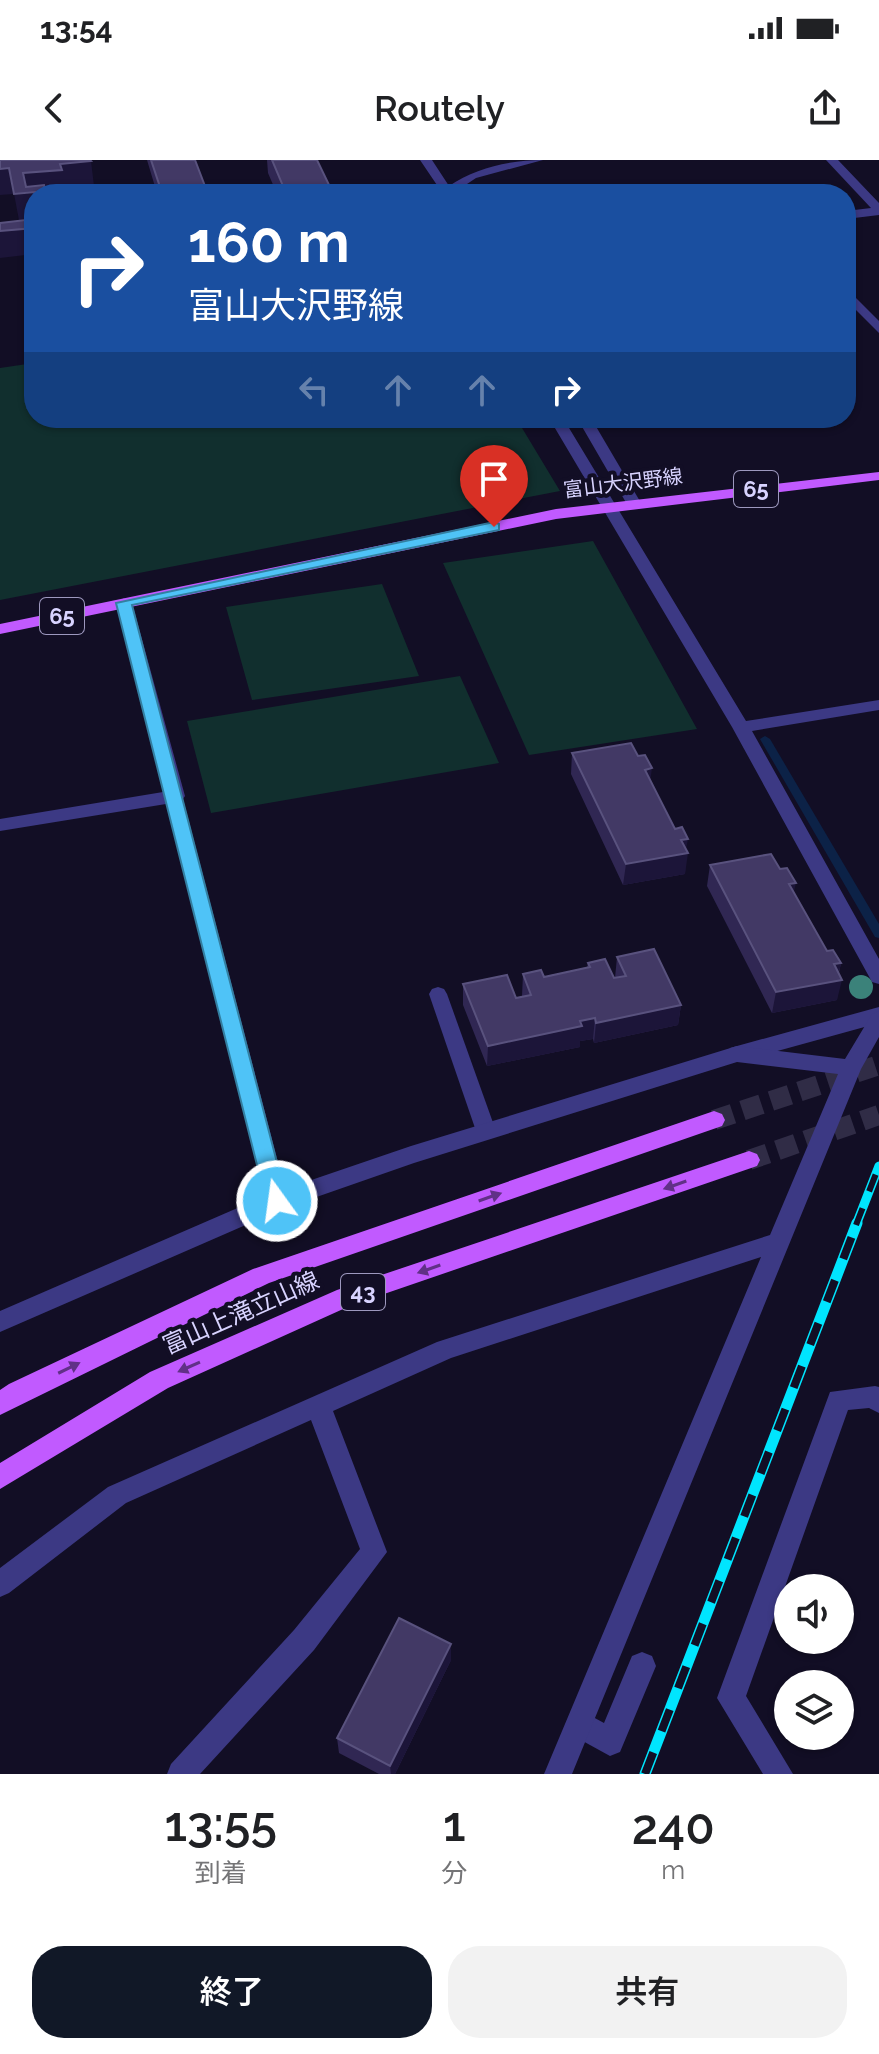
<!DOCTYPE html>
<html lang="ja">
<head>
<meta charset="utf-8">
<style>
  body { margin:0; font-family:Raleway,"Noto Sans JP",sans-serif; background:#f2f2f2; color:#202124; height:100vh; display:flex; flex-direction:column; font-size:30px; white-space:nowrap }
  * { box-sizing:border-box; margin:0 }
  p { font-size:26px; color:#757577 }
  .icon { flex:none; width:44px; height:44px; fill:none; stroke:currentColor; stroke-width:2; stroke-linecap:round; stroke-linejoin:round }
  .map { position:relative; height:1614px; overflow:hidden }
  .sheet { display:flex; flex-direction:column; background:#fff; flex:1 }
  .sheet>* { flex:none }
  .banner { position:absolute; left:24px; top:24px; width:832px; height:244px; border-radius:32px; box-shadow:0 2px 6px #0004; background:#1a4fa0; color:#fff; overflow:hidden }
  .tools { position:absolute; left:774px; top:1414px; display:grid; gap:16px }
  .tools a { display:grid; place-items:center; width:80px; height:80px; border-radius:50%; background:#fff; box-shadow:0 2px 6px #0004; font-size:40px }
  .pin { position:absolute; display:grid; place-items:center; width:68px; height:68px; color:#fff; margin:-82px -34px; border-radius:50% 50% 50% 0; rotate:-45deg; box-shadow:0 0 8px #0007 }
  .pin .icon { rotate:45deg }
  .me { position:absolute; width:88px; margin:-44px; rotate:346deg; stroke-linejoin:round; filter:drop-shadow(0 0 6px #0008) }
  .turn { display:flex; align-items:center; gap:28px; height:168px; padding:0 32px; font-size:36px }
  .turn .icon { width:104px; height:104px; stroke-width:2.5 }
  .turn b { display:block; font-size:56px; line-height:68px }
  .lanes { display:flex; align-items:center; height:76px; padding:0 32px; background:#0003; justify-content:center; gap:40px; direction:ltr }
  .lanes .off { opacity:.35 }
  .eta { display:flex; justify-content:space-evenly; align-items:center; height:136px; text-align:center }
  .eta b { font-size:48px; font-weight:600; line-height:56px }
  .cta { display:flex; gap:16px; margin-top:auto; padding:16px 32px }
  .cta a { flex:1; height:92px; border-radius:32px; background:#111827; color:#fff; font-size:32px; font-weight:600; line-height:92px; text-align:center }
  .cta a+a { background:#f2f2f2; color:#202124 }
  .status { display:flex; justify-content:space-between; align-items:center; height:56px; padding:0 40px; background:#fff; direction:ltr }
  .status svg { height:22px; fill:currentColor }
  header { display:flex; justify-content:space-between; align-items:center; height:104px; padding:0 32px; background:#fff; font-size:36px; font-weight:600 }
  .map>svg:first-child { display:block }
  .green { fill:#112f2e }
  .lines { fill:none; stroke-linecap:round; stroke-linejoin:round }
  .stream { fill:#0c2247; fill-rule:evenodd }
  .primary-tunnel { stroke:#302c46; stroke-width:20; stroke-dasharray:20 10; stroke-linecap:butt }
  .service { fill:#3c3984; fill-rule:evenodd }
  .pedestrian { fill:#3c3984; fill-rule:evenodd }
  .minor { fill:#3c3984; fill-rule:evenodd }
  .primary { fill:#c15aff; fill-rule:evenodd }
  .rail-far1-casing { stroke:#00e5fe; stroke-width:9 }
  .rail-casing { stroke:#00e5fe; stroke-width:11 }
  .rail-far1 { stroke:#120e25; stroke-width:6; stroke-dasharray:18; stroke-linecap:butt }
  .rail { stroke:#120e25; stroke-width:8; stroke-dasharray:23; stroke-linecap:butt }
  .tree { fill:#3b827a }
  .wall { fill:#302753 }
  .shaded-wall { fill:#1c1539 }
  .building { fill:#423965; stroke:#59527e; stroke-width:2 }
  .oneway { fill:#613087 }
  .route { fill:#4fc3f7; stroke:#337fa1; stroke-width:2 }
  .labels { text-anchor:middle; stroke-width:8; stroke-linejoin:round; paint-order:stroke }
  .far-street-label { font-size:20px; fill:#d8d3ff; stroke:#120e25 }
  .shield { fill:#120e25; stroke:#9d98be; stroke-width:2 }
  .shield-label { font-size:22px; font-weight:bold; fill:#d8d3ff }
  .street-label { font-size:24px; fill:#d8d3ff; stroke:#120e25 }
</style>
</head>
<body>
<div class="status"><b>13:54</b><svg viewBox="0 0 49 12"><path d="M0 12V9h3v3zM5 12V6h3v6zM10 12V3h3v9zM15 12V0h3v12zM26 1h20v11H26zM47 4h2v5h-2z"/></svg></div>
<header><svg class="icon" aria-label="back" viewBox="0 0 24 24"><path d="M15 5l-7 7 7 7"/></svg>Routely<svg class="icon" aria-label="share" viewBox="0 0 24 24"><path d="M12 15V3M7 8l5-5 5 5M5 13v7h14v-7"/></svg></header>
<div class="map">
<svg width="879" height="1614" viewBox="0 0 879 1614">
  <rect width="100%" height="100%" fill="#120e25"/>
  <path class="green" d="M34,203V258H516L560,331L0,440V208Z
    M593,381L697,569L529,595L443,403Z
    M382,424L419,516L252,540L226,447Z
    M460,516L499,603L211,653L187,561Z"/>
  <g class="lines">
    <path class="stream" d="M765,576L770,579L879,764V778L875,777L760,579Z"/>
    <path class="primary-tunnel" d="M714,960L879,905
      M749,1000L879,955"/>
    <path class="service" d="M438,827L444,829L447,834L496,971L493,976L486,979L479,976L476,971L429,834L432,829Z"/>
    <path class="pedestrian" d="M879,847V863L737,902L730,900L727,894L730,888L737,886Z
      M642,1492L652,1496L656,1506L620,1592L610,1596L570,1574L566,1564L570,1554L580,1550L604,1563L632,1496Z"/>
    <path class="minor" d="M420,0H432L449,26C476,8 510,0 543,0L476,18L452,34H438L441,31Z
      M826,0H838L879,43V55L846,59V51L871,48Z
      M846,128L879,161V173L846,140Z
      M549,258H563L746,561L879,540V550L752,571L879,799V824L872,822L732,567Z
      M577,258H591L641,343L638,346H628Z
      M124,438L132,443L185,636L183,639L285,1029L411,986L737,886L845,899L872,854L879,851V877L861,909L572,1614H544L761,1097L451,1198L333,1251L387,1392L314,1490L200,1614H167L171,1604L294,1470L360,1389L311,1260L126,1343L9,1433L0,1437V1408L108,1327L437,1182L770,1075L838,914L737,902L414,1003L285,1048L0,1172V1151L265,1036L166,644L0,671V659L163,632L116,443Z
      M875,1226L879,1227V1253L869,1248L848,1250L746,1536L793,1614H763L717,1538L830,1232Z"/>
    <path class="primary" d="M879,312V320L556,359L0,474V464L556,349Z
      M714,951L722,954L725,960L722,966L269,1123L0,1255V1230L9,1224L253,1109Z
      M749,991L757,994L760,1000L757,1006L352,1145L168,1228L0,1329V1303L150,1212L337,1130Z"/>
    <g class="rail-far1-casing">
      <path id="rail-far1" d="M856,1065L879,1006"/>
    </g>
    <g class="rail-casing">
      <path id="rail" d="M645,1614L857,1063"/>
    </g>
    <use href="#rail-far1" class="rail-far1"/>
    <use href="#rail" class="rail"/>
  </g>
  <circle class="tree" cx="861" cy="827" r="12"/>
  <path class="wall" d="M147,0H195L208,34L156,30Z
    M267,0H317L330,27L277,34L268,13Z
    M572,593L650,620L686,689L685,714L623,725L571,614Z
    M710,705L794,733L827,791L841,803L839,813L837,840L772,853L707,726Z
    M617,797L681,845L678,865L594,883L593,879L580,881V887L487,906L463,845V824L516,838L522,836L523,814L544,817L587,807L588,803L615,818Z
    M451,1500L395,1614H379L339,1593L337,1578Z"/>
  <path class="shaded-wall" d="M91,1L94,26L65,29V34H34V58L19,60L14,34L23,13L60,4Z
    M9,8L13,34L0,35V9Z
    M34,68V94L0,98V71Z
    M652,608L649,629L645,610Z
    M688,679L685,694L688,693L685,714L623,725L626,704L681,680Z
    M796,723L791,744L789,724Z
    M841,803L837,821L842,820L837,840L772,853L776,832L834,804Z
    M681,845L678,865L594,883L596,863Z
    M595,858L593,879L580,881V887L487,906L488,886Z
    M451,1484V1500L395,1614H391L390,1606Z"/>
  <path class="building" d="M0,0H90L91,1L60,4L62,10L23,13L26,27L44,25L45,31L81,27L83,34H35V32L14,34L9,8L0,9Z
    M151,0H195L208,34H121L161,30Z
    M272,0H317L330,27L352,25L357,34H274L286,33Z
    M34,59V68L0,71V63Z
    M631,583L638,596L645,595L652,608L645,610L675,669L682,667L688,679L681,680L688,693L626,704L572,593Z
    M771,694L780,709L787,708L796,723L789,724L827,791L833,790L841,803L834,804L842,820L776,832L710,705Z
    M654,789L681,845L596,863L595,858L580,861L582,866L488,886L463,824L507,815L516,838L531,835L523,814L541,810L544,817L590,807L588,803L605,799L614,818L626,816L617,797Z
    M399,1458L451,1484L390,1606L337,1578Z"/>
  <defs><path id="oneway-solid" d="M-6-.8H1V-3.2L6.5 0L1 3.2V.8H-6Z" transform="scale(2)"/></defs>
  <g class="oneway">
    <use href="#oneway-solid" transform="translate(675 1025) rotate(161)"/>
    <use href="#oneway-solid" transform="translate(490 1037) rotate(-19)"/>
    <use href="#oneway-solid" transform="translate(429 1109) rotate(161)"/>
    <use href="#oneway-solid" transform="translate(189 1207) rotate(156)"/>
    <use href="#oneway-solid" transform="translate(69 1208) rotate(-26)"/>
  </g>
  <path class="route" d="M494,362L499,364V370L132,445L287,1041L277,1049L266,1041L116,443Z"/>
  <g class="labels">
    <g class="far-street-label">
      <text transform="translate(623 323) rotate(-7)" y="7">富山大沢野線</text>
    </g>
    <g class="shield">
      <rect x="734" y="311" width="44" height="36" rx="6"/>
      <rect x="40" y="438" width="44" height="36" rx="6"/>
      <rect x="341" y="1114" width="44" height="36" rx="6"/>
    </g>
    <g class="shield-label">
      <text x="756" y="337">65</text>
      <text x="62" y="464">65</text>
      <text x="363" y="1140">43</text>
    </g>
    <g class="street-label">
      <text transform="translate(241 1153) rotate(-24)" y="8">富山上滝立山線</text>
    </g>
  </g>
</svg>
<div class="tools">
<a><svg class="icon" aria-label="sound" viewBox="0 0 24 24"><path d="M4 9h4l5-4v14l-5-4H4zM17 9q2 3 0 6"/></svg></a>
<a><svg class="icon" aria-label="layers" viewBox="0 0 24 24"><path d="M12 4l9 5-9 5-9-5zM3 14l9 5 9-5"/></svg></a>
</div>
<div class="pin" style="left:494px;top:367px;background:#d93025"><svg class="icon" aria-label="arrive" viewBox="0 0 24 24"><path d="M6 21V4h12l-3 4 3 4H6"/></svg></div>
<svg class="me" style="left:277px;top:1041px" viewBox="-20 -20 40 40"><circle r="17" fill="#4fc3f7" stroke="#fff" stroke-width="3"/><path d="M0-11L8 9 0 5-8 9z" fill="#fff"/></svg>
<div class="banner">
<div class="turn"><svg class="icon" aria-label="right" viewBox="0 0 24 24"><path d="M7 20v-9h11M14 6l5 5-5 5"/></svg><div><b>160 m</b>富山大沢野線</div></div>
<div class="lanes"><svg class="icon off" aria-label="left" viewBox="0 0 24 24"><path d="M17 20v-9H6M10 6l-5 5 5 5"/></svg><svg class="icon off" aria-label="ahead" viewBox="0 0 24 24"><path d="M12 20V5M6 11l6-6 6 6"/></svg><svg class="icon off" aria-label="ahead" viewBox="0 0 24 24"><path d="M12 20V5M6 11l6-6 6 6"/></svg><svg class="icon" aria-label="right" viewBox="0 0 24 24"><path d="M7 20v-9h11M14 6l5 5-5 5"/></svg></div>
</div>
</div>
<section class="sheet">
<div class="eta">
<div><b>13:55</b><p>到着</p></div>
<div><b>1</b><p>分</p></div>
<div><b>240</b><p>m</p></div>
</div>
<div class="cta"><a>終了</a><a>共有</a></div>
</section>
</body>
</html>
